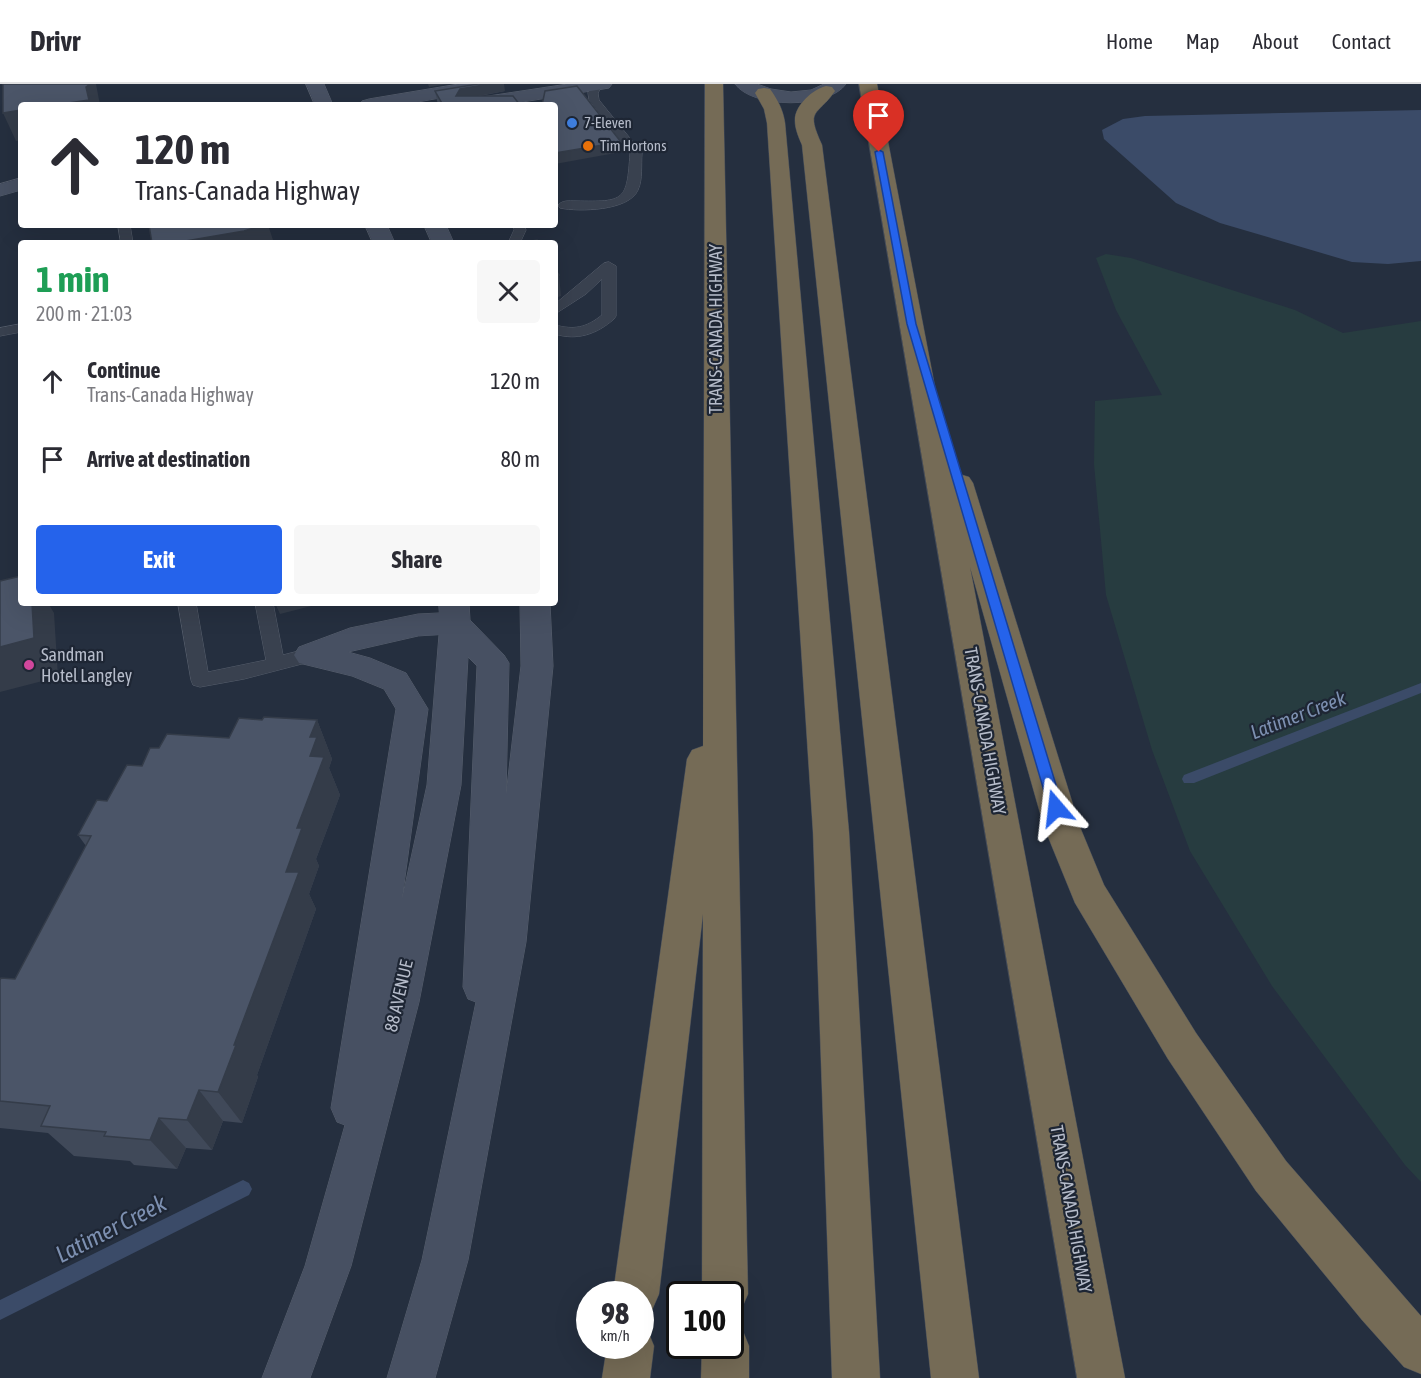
<!DOCTYPE html>
<html lang="en">
<head>
<meta charset="utf-8">
<style>
  body { margin:0; font-family:"Asap Condensed",sans-serif; background:#f7f7f7; color:#2b2b33; height:100vh; display:flex; flex-direction:column; font-size:22px; white-space:nowrap }
  * { box-sizing:border-box; margin:0 }
  p { font-size:20px; color:#7c7c81 }
  .icon { flex:none; width:33px; height:33px; fill:none; stroke:currentColor; stroke-width:2; stroke-linecap:round; stroke-linejoin:round }
  .map { position:relative; flex:1; overflow:hidden }
  .sheet { position:absolute; left:18px; top:156px; width:540px; height:366px; display:flex; flex-direction:column; background:#fff; border-radius:6px; box-shadow:0 6px 24px #0002 }
  .sheet>* { flex:none }
  .guide { position:absolute; left:18px; top:18px; width:540px; height:126px; border-radius:6px; box-shadow:0 6px 24px #0002; background:#fff; color:#2b2b33; overflow:hidden }
  .speed { position:absolute; left:576px; top:1197px; display:flex; gap:12px; font-size:30px; font-weight:700; text-align:center }
  .speed>* { display:grid; place-content:center; width:78px; height:78px; border-radius:50%; background:#fff; box-shadow:0 6px 24px #0002; line-height:1 }
  .speed small { font-size:15px; font-weight:400 }
  .speed .limit { border:3px solid #111; border-radius:9px; background:#fff; color:#111 }
  .pin { position:absolute; display:grid; place-items:center; width:51px; height:51px; color:#fff; margin:-62px -26px; border-radius:50% 50% 50% 0; rotate:-45deg; box-shadow:0 0 6px #0007 }
  .pin .icon { rotate:45deg }
  .me { position:absolute; width:66px; margin:-33px; rotate:343deg; stroke-linejoin:round; filter:drop-shadow(0 0 4px #0008) }
  .turn { display:flex; align-items:center; gap:21px; height:126px; padding:0 18px; font-size:27px }
  .turn .icon { width:78px; height:78px; stroke-width:2.5 }
  .turn b { display:block; font-size:42px; line-height:51px }
  .round { display:grid; place-items:center; flex:none; width:63px; height:63px; border-radius:6px; background:#f7f7f7 }
  .head { display:flex; align-items:center; justify-content:space-between; height:102px; padding:0 18px }
  h1 { font-size:36px; font-weight:700; line-height:45px; color:#1e9e55 }
  .cta { display:flex; gap:12px; margin-top:auto; padding:12px 18px }
  .cta a { flex:1; height:69px; border-radius:6px; background:#2563eb; color:#fff; font-size:24px; font-weight:700; line-height:69px; text-align:center }
  .cta a+a { background:#f7f7f7; color:#2b2b33 }
  ul { padding:0; list-style:none }
  li { display:flex; align-items:center; gap:18px; height:78px; padding:0 18px }
  li div { flex:1 }
  li b { display:block; font-size:22px }
  li em { font-style:normal }
  header { display:flex; align-items:center; gap:36px; box-sizing:border-box; height:84px; padding:0 30px; background:#fff; border-bottom:2px solid #e1e1e2 }
  header strong { font-size:28px }
  nav { display:flex; gap:33px; margin-inline-start:auto; font-size:21px }
  .map>svg:first-child { display:block }
  .green { fill:#273c40 }
  .water { fill:#3b4b68 }
  .lines { fill:none; stroke-linecap:round; stroke-linejoin:round }
  .stream { fill:#3b4b68; fill-rule:evenodd }
  .lane-casing { stroke:#575f6d; stroke-width:1 }
  .secondary-casing { stroke:#575f6d; stroke-width:1 }
  .highway-casing { stroke:#444c5a; stroke-width:1 }
  .lane { fill:#39414f; fill-rule:evenodd }
  .secondary { fill:#475062; fill-rule:evenodd }
  .highway { fill:#756b56; fill-rule:evenodd }
  .wall { fill:#404959 }
  .shaded-wall { fill:#343c49 }
  .building { fill:#4b5568; stroke:#343c49; stroke-width:1.5 }
  .route { fill:#2563eb; stroke:#184099; stroke-width:1.5 }
  .shop-dot { fill:#3f7fe0; stroke:#1e2634; stroke-width:2 }
  .food-dot { fill:#e8710a; stroke:#1e2634; stroke-width:2 }
  .hotel-dot { fill:#d1479c; stroke:#1e2634; stroke-width:2 }
  .labels { text-anchor:middle; stroke-width:4.5; stroke-linejoin:round; paint-order:stroke }
  .far-poi-label { font-size:15px; fill:#b6bcca; stroke:#1e2634; text-anchor:start }
  .street-label { font-size:18px; fill:#b6bcca; stroke:#1e2634 }
  .poi-label { font-size:18px; fill:#b6bcca; stroke:#1e2634; text-anchor:start }
  .water-label { font-size:20px; font-style:italic; fill:#7d90b1; stroke:#1e2634 }
  .near-water-label { font-size:24px; font-style:italic; fill:#7d90b1; stroke:#1e2634 }
</style>
</head>
<body>
<header>
<strong>Drivr</strong>
<nav><a>Home</a><a>Map</a><a>About</a><a>Contact</a></nav>
</header>
<div class="map">
<svg width="1421" height="1294" viewBox="0 0 1421 1294">
  <rect width="100%" height="100%" fill="#252f3f"/>
  <path class="green" d="M1106,170L1131,174L1295,226L1343,249L1421,237V1098L1405,1081L1272,902L1190,767L1152,666L1106,511L1094,380L1095,317L1162,311L1116,226L1096,174Z"/>
  <path class="water" d="M1421,26V177L1388,180L1352,178L1220,139L1176,119L1104,55L1102,46L1123,35L1145,32Z"/>
  <g class="lines">
    <path class="stream" d="M1421,599V609L1194,699H1184L1182,695L1184,691Z
      M243,1096L249,1099L252,1105L249,1111L0,1236V1216Z"/>
    <g class="lane-casing">
      <path id="lane" d="M593,0H603L598,9L599,16L642,69C641,81 643,95 638,106C629,127 579,128 560,124L558,121C563,116 568,117 576,117C625,118 627,117 630,69L589,16L588,9Z
        M118,141H130L133,159H121Z
        M512,141H524L526,146L520,159H508L514,146Z
        M609,178L616,182V232L614,235C597,250 577,257 555,250V241C574,246 586,244 602,231V195L586,210L555,230V220L604,179Z
        M21,240V248L0,252V244Z
        M178,519H196L208,588L266,576L255,519H273L283,571L310,564L317,566L319,571L317,576L244,595L200,603L193,601L191,596Z"/>
    </g>
    <g class="secondary-casing">
      <path id="secondary" d="M306,0H324L333,21H315Z
        M459,0H487L488,2L485,6L479,7L401,21H360L362,17L369,15Z
        M568,0H612L609,4L603,5L504,21H460L462,17L469,15Z
        M735,0H757L771,5L791,8L811,6L824,0H846C828,25 753,25 735,0Z
        M21,94V106L0,112V100Z
        M365,141H387L395,159H373Z
        M424,141H446L454,159H432Z
        M439,519H469L470,536L504,571L509,579L506,711L521,582L520,519H550L553,582L526,858L468,1176L435,1294H387L422,1176L476,918L468,915L463,903L477,582L468,573L461,701L419,918L351,1182L310,1294H262L305,1182L345,1041L337,1038L331,1024L396,625L384,605L352,592L299,579L294,571L299,563L350,544L418,530L439,529ZM439,551L427,701L402,815L428,625L406,589L370,574L348,568L418,552Z"/>
    </g>
    <g class="highway-casing">
      <path id="highway" d="M705,0H723L748,1210L741,1226L730,1231V1210H702L703,830L659,1210L652,1226L640,1231V1210H613L687,675L692,666L703,662Z
        M859,0H877L952,392L959,390L969,393L973,399L1080,743L1104,801L1196,949L1286,1077L1421,1232V1290L1404,1283L1362,1236L1256,1107L1168,975L1075,819L1044,743L970,483L1125,1294H1077Z
        M826,2L832,3L835,7C817,33 805,24 822,61L979,1294H931L802,61C799,54 795,45 795,37C794,22 813,5 826,2Z
        M764,4L770,5C778,16 783,26 785,39L849,748L880,1294H832L813,748L767,39L764,25L755,9L758,5Z
        M730,1241L742,1245L749,1262V1294H701L702,1262H730Z
        M640,1243L647,1245L654,1262L650,1294H602L607,1262H640Z"/>
    </g>
    <use href="#lane" class="lane"/>
    <use href="#secondary" class="secondary"/>
    <use href="#highway" class="highway"/>
  </g>
  <path class="wall" d="M435,7H505L480,12L520,21H439L437,17Z
    M262,636H317L332,675L329,684L340,711L316,775L319,782L309,810L316,825L257,991L258,993L242,1039L223,1037L212,1066L186,1064L177,1085L134,1081L130,1077L74,1072L48,1049L0,1044V896L15,895L86,762L78,751L107,717L159,664L229,654Z"/>
  <path class="shaded-wall" d="M90,0H96L100,21H55Z
    M428,0H447L429,3Z
    M489,0H504L505,7L461,15L456,12L460,5Z
    M21,26V56L16,57L3,29Z
    M621,58V68L555,80V69Z
    M263,141H268L274,159H174Z
    M559,191L561,212L555,214V192Z
    M32,519H48L54,529L58,593L0,608V563Z
    M275,519H323L280,530Z
    M317,636L332,675L329,684L340,711L316,775L319,782L309,810L316,825L257,991L258,993L242,1039L218,1008L286,788L297,744L310,672V653Z
    M199,1006L223,1037L212,1066L187,1036Z
    M159,1034L186,1064L177,1085L150,1056Z"/>
  <path class="building" d="M3,0H90L86,3L89,16L55,21H21V26L3,29Z
    M478,0H489L460,5L456,12H513L520,21H443L435,7Z
    M577,2L621,58L555,69V21H542L545,7Z
    M149,141H263L244,147L174,159H152Z
    M537,156L539,159H520Z
    M555,185L559,191L555,192Z
    M21,492V519H32L34,554L0,563V497Z
    M264,633L317,636L310,653H317L310,672L324,673L297,744H302L286,788H299L234,961H236L218,1008L199,1006L187,1036L159,1034L150,1056L104,1052L106,1048L41,1042L50,1022L0,1017V896L1,894L15,895L91,752L78,751L97,716L107,717L127,681L142,682L150,664H159L167,650L229,654L239,634L262,636Z"/>
  <path class="route" d="M879,66L883,68L916,240L1063,724L1061,728H1051L1049,724L907,240L875,68Z"/>
  <circle class="shop-dot" cx="572" cy="39" r="6"/>
  <circle class="food-dot" cx="588" cy="62" r="6"/>
  <circle class="hotel-dot" cx="29" cy="581" r="6"/>
  <g class="labels">
    <g class="far-poi-label">
      <text x="584" y="44">7-Eleven</text>
      <text x="600" y="67">Tim Hortons</text>
    </g>
    <g class="street-label">
      <text transform="translate(716 245) rotate(-90)" y="6">TRANS-CANADA HIGHWAY</text>
      <text transform="translate(985 647) rotate(80)" y="6">TRANS-CANADA HIGHWAY</text>
      <text transform="translate(399 912) rotate(-77)" y="6">88 AVENUE</text>
      <text transform="translate(1071 1125) rotate(80)" y="6">TRANS-CANADA HIGHWAY</text>
    </g>
    <g class="poi-label">
      <text x="41" y="577">Sandman<tspan x="41" dy="21">Hotel Langley</tspan></text>
    </g>
    <g class="water-label">
      <text transform="translate(1298 631) rotate(-21)" y="7">Latimer Creek</text>
    </g>
    <g class="near-water-label">
      <text transform="translate(111 1145) rotate(-27)" y="8">Latimer Creek</text>
    </g>
  </g>
</svg>
<div class="speed"><div>98<small>km/h</small></div><div class="limit">100</div></div>
<div class="pin" style="left:879px;top:68px;background:#d93025"><svg class="icon" aria-label="arrive" viewBox="0 0 24 24"><path d="M6 21V4h12l-3 4 3 4H6"/></svg></div>
<svg class="me" style="left:1056px;top:724px" viewBox="-20 -20 40 40"><path d="M0-17L14 15 0 8-14 15z" fill="#2563eb" stroke="#fff" stroke-width="4"/></svg>
<div class="guide">
<div class="turn"><svg class="icon" aria-label="ahead" viewBox="0 0 24 24"><path d="M12 20V5M6 11l6-6 6 6"/></svg><div><b>120 m</b>Trans-Canada Highway</div></div>
</div>
<section class="sheet">
<div class="head"><div><h1>1 min</h1><p>200 m · 21:03</p></div><a class="round"><svg class="icon" aria-label="close" viewBox="0 0 24 24"><path d="M6 6l12 12M18 6L6 18"/></svg></a></div>
<ul>
<li><svg class="icon" aria-label="ahead" viewBox="0 0 24 24"><path d="M12 20V5M6 11l6-6 6 6"/></svg><div><b>Continue</b><p>Trans-Canada Highway</p></div><em>120 m</em></li>
<li><svg class="icon" aria-label="arrive" viewBox="0 0 24 24"><path d="M6 21V4h12l-3 4 3 4H6"/></svg><div><b>Arrive at destination</b></div><em>80 m</em></li>
</ul>
<div class="cta"><a>Exit</a><a>Share</a></div>
</section>
</div>
</body>
</html>
